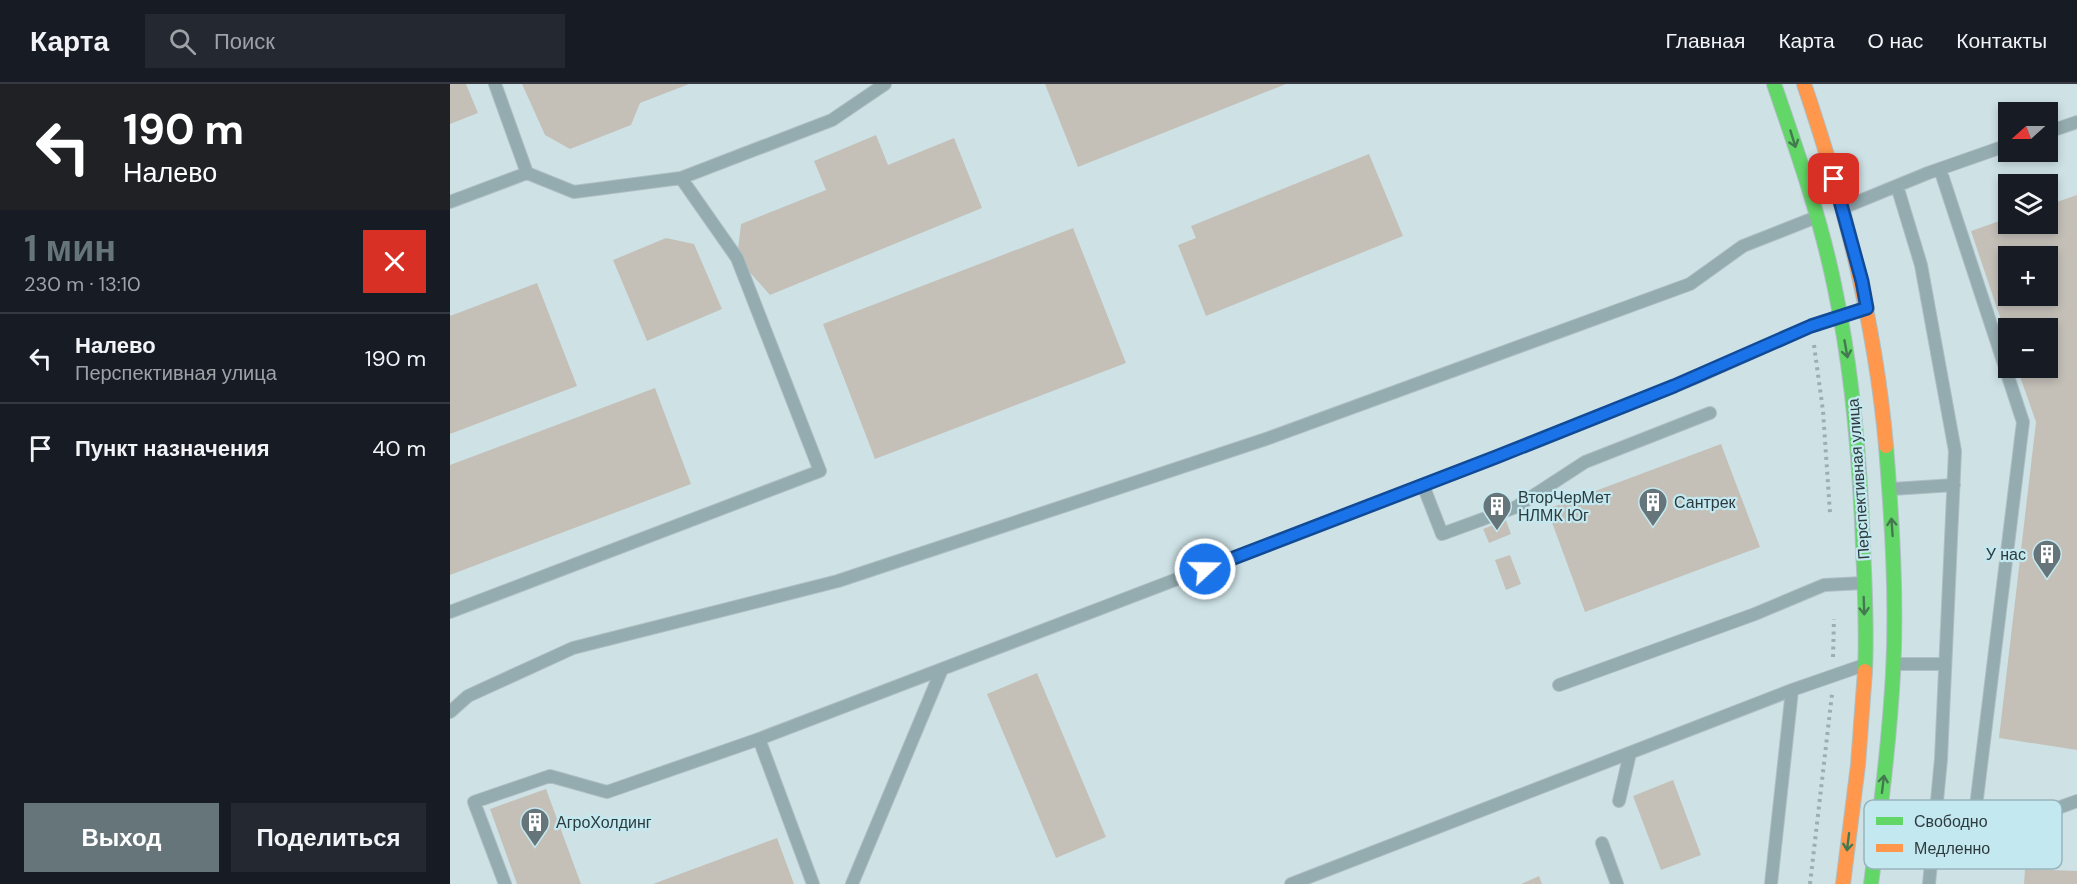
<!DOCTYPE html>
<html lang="ru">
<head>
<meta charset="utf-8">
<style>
  body { margin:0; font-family:"DM Sans",sans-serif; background:#242831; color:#f1f3f6; height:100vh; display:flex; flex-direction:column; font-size:22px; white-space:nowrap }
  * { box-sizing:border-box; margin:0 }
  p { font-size:20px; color:#9ea1a6 }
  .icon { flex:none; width:33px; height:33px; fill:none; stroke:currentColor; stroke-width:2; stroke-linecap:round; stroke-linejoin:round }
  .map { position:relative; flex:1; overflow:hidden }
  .details { display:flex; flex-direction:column; background:#171b24; width:450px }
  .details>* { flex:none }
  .hud { background:#202124; color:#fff; overflow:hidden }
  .needle { width:39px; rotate:249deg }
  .buttons { position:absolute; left:1548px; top:18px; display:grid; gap:12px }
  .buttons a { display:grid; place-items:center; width:60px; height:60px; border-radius:0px; background:#171b24; box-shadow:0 3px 9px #0003; font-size:30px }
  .pin { position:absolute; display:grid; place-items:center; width:51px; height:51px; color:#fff; margin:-26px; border-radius:12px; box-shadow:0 3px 9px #0006 }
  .me { position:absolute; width:66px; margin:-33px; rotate:69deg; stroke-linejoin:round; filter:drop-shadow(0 0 4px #0008) }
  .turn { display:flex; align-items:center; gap:21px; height:126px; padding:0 24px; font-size:27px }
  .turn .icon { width:78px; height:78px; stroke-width:2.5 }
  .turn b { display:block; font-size:42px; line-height:51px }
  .round { display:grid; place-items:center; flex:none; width:63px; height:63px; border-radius:0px; background:#242831 }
  .head { display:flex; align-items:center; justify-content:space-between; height:102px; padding:0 24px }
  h1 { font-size:36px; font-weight:700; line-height:45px; color:#657579 }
  .action { display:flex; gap:12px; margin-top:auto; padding:12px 24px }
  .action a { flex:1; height:69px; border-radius:0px; background:#657579; color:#fff; font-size:24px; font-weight:700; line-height:69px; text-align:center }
  .action a+a { background:#242831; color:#f1f3f6 }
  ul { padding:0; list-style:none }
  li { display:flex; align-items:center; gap:18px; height:90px; padding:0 24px; border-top:2px solid #363941 }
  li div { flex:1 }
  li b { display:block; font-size:22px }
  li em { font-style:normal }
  header { display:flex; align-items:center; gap:36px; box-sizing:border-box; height:84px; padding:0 30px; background:#171b24; border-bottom:2px solid #363941 }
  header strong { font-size:28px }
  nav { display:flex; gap:33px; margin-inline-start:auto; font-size:21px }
  .search { width:420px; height:54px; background:#242831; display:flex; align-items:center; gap:15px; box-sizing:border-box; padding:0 21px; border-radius:0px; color:#9ea1a6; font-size:22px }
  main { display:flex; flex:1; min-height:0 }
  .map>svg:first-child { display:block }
  .building { fill:#c4c0b8; fill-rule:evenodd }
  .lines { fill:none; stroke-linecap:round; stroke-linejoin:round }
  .lane-casing { stroke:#afbfc3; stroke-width:14 }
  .fast-casing { stroke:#afbfc3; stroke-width:16 }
  .slow-casing { stroke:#afbfc3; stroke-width:16 }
  .path { stroke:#9caeb3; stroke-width:4; stroke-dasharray:3 4.5; stroke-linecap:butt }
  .lane { stroke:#94abb0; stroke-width:12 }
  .fast { stroke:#63d668; stroke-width:14 }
  .slow { stroke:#ff974d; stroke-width:14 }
  .oneway { stroke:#43794f }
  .route-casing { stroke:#114b97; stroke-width:15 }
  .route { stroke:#1a73e8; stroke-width:10 }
  .labels { text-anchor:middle; stroke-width:4.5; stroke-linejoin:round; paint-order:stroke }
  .street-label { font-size:16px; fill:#2d3b3e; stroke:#c4e8f0 }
  .poi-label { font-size:16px; fill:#2d3b3e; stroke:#c4e8f0; text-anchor:start }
  .key { fill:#c4e8f0; stroke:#97b4bb; stroke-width:1.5 }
  .key-label { font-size:16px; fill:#2d3b3e }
</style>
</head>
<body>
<header>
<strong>Карта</strong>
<div class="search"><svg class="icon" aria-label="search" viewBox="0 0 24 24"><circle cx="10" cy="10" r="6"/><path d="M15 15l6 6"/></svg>Поиск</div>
<nav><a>Главная</a><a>Карта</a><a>О нас</a><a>Контакты</a></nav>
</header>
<main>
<section class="details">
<div class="hud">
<div class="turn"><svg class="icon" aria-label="left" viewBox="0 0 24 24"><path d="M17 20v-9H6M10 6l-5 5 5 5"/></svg><div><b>190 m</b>Налево</div></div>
</div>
<div class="head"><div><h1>1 мин</h1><p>230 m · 13:10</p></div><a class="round" style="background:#d93025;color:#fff"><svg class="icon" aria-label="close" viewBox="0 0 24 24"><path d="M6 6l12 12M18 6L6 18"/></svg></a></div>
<ul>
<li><svg class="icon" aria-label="left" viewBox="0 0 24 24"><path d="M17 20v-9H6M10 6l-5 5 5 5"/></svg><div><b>Налево</b><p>Перспективная улица</p></div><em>190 m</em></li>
<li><svg class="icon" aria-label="arrive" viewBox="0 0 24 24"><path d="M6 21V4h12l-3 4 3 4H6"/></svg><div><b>Пункт назначения</b></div><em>40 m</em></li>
</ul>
<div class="action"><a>Выход</a><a>Поделиться</a></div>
</section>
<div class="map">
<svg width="1627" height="800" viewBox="0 0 1627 800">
  <rect width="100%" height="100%" fill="#cee2e6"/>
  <path class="building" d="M0,0H16L28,29L0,40Z
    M72,0H239L190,19L181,41L120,65L95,51Z
    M595,0H836L628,83Z
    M426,51L438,81L504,54L532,124L320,211L287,174L291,140L376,106L364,77Z
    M919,70L953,152L756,232L728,161L746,154L741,142Z
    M1627,111V666L1549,654L1586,338L1567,284H1598V244H1558V257L1521,147L1558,134V140H1598V121ZM1558,172H1598V212H1558Z
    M623,144L676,279L425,375L373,240Z
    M216,154L244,160L272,225L197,257L163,176Z
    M87,199L127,302L0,350V232Z
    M205,304L241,400L0,491V381Z
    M1271,360L1310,463L1135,528L1097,425Z
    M1056,436L1061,450L1039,459L1033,445Z
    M1060,471L1071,500L1056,506L1045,476Z
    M587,589L656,753L606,774L537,610Z
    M1223,696L1251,771L1211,786L1183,712Z
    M96,705L131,800H67L40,725Z
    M327,754L344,800H203Z
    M1575,785L1627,787V800H1574Z
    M1089,792L1092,800H1071Z"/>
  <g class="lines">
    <g class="lane-casing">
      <path id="lane" d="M45,0L77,89L124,108L231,94L382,36L435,0
        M1598,48L1627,38
        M1490,85L1573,338L1522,755L1627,717
        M1447,102L1471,181L1505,367L1491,675L1479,800
        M0,118L77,89
        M1395,123L1478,89L1558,61
        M973,401L992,450L1066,423L1135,378L1260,329
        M1442,405L1504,401
        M0,528L370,387L287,174L231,94
        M1444,580H1495
        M1109,601L1305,530L1374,501L1413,499
        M0,628L18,612L123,564L388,497L816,355L1240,200L1293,162L1364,134
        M309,655L363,800
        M1169,717L1180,669
        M1429,739L1522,755
        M1152,759L1167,800
        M55,800L24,718L100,692L157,708L309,655L1046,373L1247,293L1361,242L1389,233
        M402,800L492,585
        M841,800L1342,606
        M1321,800L1342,606L1414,581"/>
    </g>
    <g class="fast-casing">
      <path id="fast" d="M1324,0C1347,67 1371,135 1385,205C1403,290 1410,377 1413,463C1415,505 1417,546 1415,587
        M1421,800C1430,730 1439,661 1443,590C1447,514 1442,438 1436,362"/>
    </g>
    <g class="slow-casing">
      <path id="slow" d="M1354,0C1394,118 1425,237 1436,362
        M1393,800L1408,681L1415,587"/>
    </g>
    <path class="path" d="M1364,261L1373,327L1380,429
      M1383,573L1384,535
      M1360,800L1382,610"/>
    <use href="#lane" class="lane"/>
    <use href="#fast" class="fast"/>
    <use href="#slow" class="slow"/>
  </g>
  <defs><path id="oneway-shaft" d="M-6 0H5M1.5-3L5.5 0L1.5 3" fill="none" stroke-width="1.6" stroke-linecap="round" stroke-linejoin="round" transform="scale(1.5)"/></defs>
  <g class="oneway">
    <use href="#oneway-shaft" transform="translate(1343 55) rotate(73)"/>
    <use href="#oneway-shaft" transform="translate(1396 265) rotate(80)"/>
    <use href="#oneway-shaft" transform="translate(1442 443) rotate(-94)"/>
    <use href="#oneway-shaft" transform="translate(1414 522) rotate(88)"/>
    <use href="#oneway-shaft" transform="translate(1433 700) rotate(-83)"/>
    <use href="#oneway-shaft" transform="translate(1398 758) rotate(97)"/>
  </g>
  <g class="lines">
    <g class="route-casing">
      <path id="route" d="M755,485L1046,373L1224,302L1361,242L1417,224L1412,197L1384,95"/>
    </g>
    <use href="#route" class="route"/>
  </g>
  <defs>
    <g id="building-pin" transform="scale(1.5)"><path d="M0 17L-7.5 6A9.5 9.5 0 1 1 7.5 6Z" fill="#657579" stroke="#c4e8f0"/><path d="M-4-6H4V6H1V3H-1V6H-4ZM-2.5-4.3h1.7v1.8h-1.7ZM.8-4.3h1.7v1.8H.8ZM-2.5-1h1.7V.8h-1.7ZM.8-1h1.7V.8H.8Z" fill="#fff"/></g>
  </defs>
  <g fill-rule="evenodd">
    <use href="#building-pin" x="1203" y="418"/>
    <use href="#building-pin" x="1047" y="422"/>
    <use href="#building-pin" x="1597" y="470"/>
    <use href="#building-pin" x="85" y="738"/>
  </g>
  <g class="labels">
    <g class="street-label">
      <text transform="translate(1408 395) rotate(-94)" y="6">Перспективная улица</text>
    </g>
    <g class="poi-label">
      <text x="1068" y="419">ВторЧерМет<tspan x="1068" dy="18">НЛМК Юг</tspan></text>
      <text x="1224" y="424">Сантрек</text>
      <text x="1576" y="476" text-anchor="end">У нас</text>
      <text x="106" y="744">АгроХолдинг</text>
    </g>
  </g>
  <rect x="1414" y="716" width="198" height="69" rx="9" class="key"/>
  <rect x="1426" y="733" width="27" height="8" fill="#63d668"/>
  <rect x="1426" y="760" width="27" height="8" fill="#ff974d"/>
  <g class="key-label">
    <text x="1464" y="743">Свободно</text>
    <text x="1464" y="770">Медленно</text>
  </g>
</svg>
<div class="buttons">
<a><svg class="needle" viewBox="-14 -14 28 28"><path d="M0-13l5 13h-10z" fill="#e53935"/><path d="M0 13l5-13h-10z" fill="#9ea1a6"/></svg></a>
<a><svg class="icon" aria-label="layers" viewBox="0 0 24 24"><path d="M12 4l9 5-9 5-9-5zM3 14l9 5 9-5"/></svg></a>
<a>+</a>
<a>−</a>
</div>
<div class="pin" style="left:1384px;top:95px;background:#d93025"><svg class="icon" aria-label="arrive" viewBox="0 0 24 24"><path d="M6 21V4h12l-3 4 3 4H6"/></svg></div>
<svg class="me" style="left:755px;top:485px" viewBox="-20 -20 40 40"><circle r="17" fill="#1a73e8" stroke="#fff" stroke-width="3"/><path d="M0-11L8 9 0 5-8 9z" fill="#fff"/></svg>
</div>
</main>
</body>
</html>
